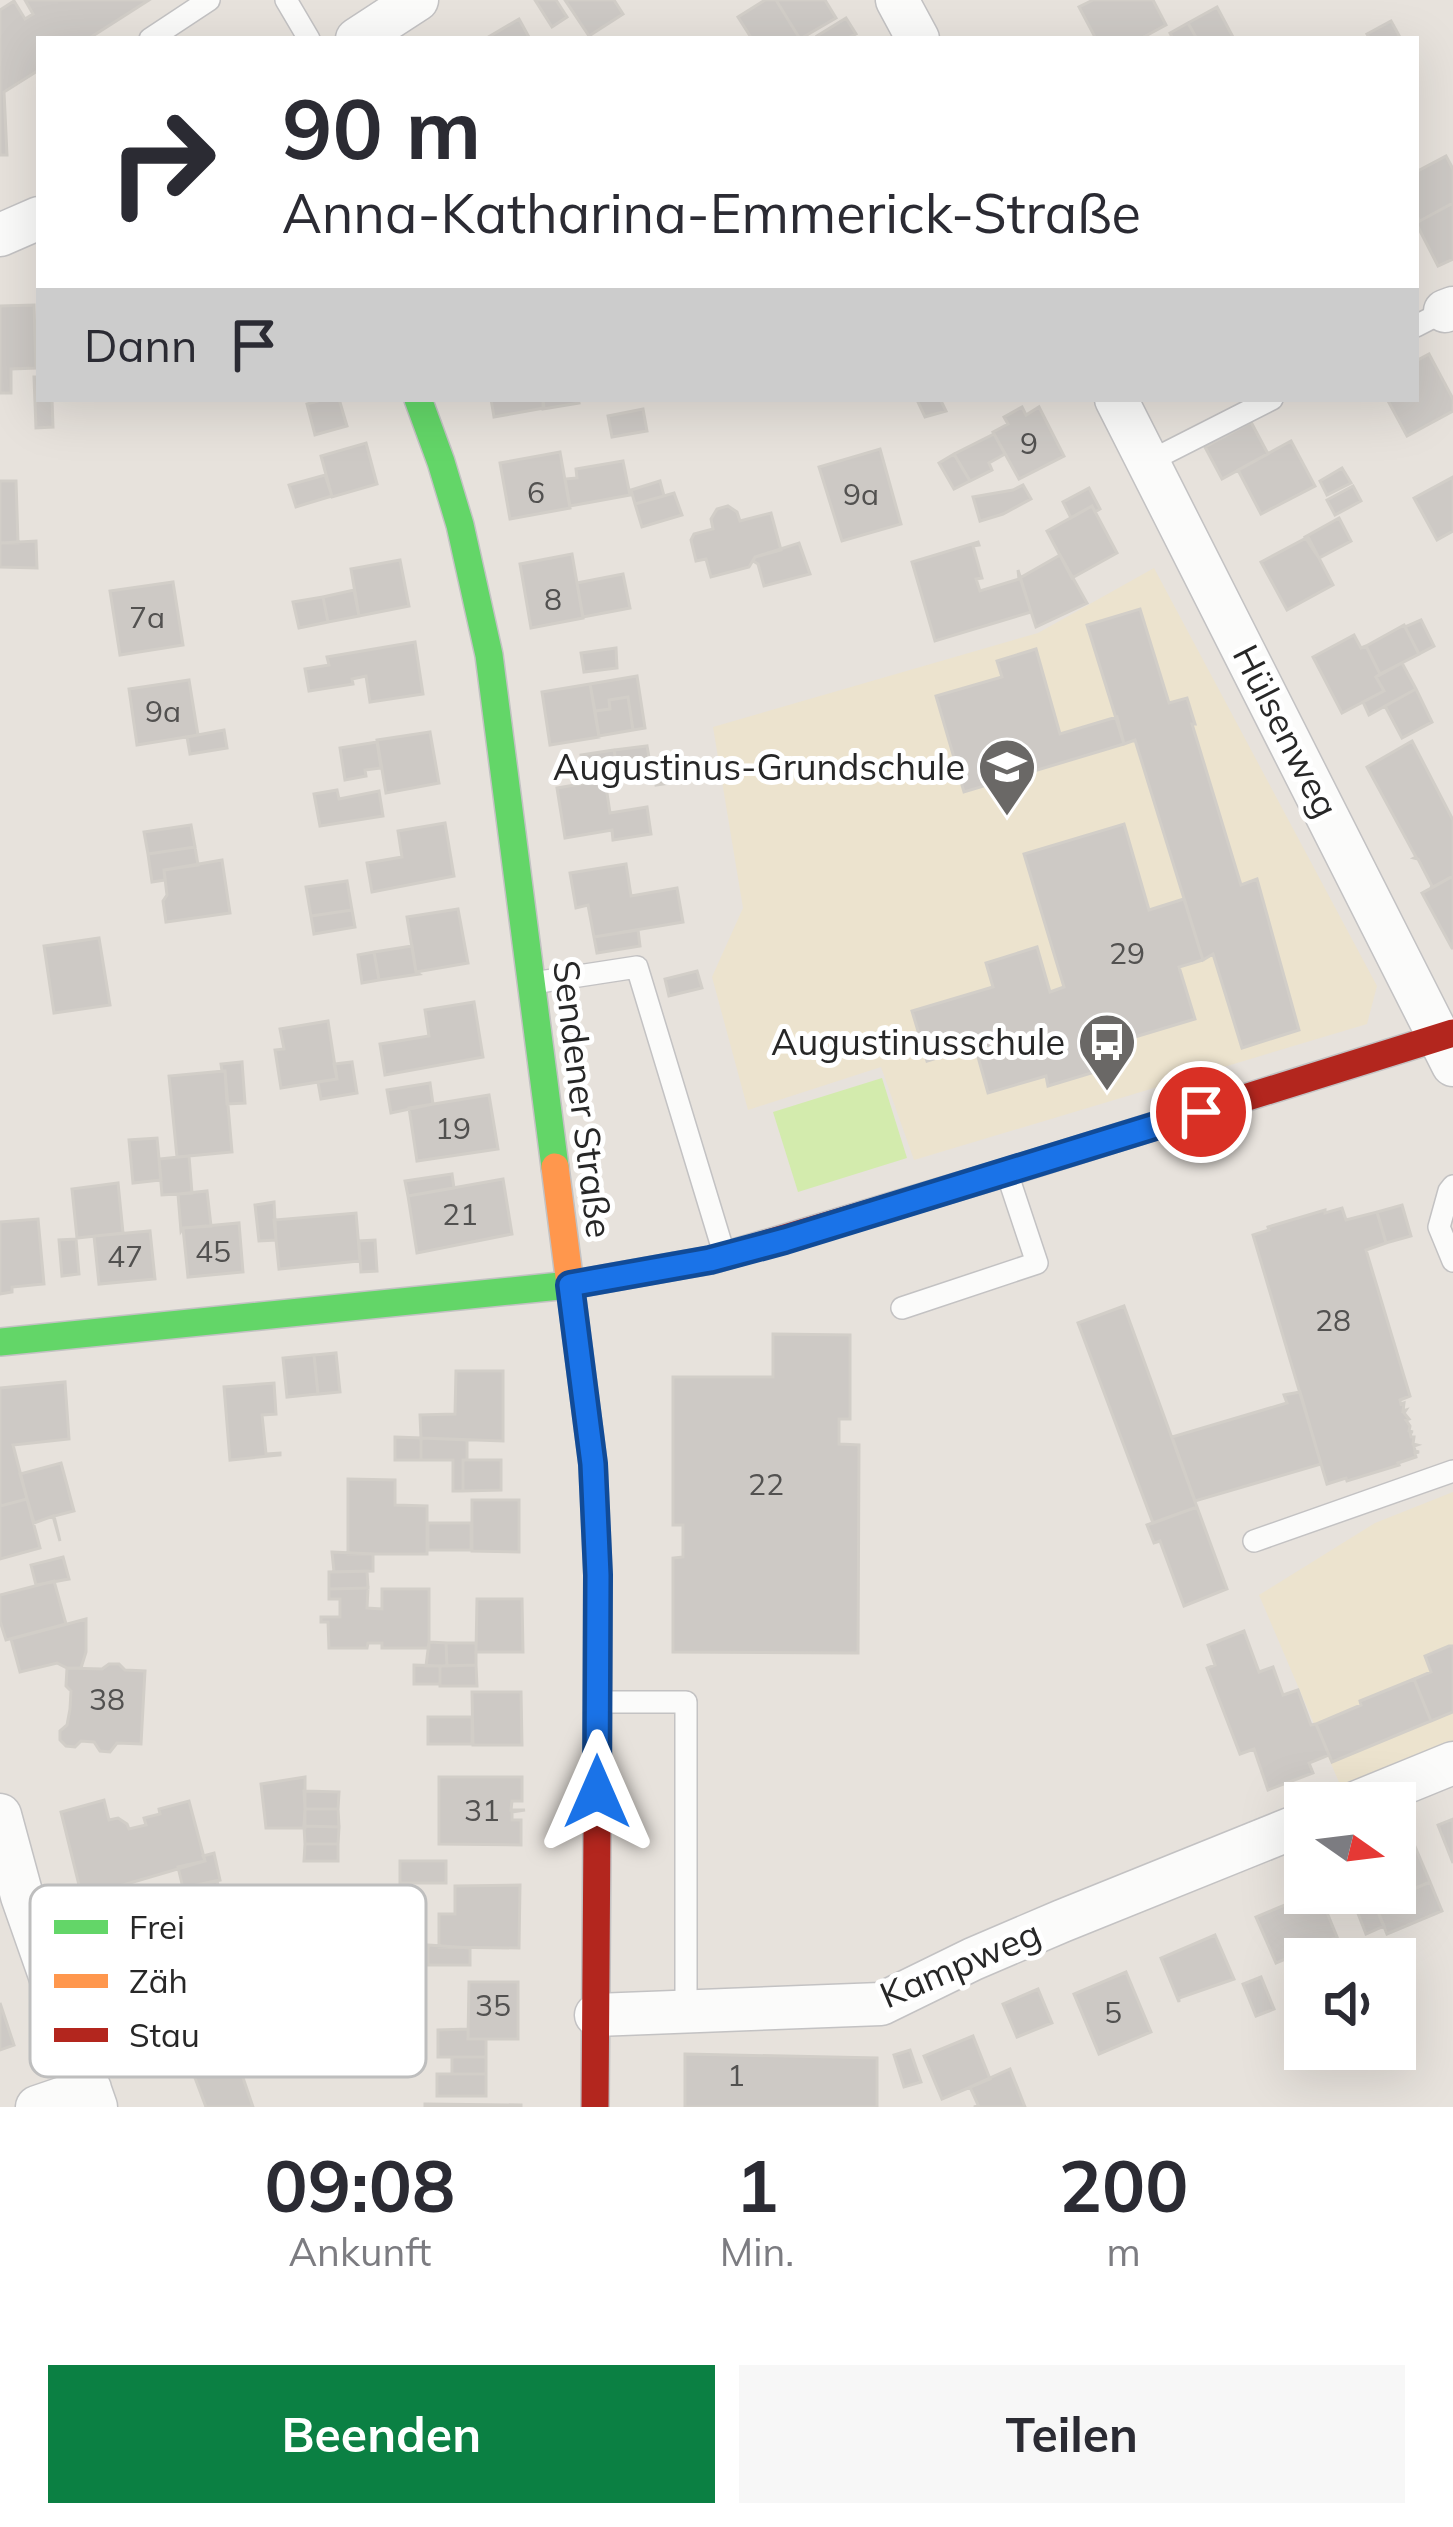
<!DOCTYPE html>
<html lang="de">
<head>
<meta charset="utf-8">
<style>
  body { margin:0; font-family:Mulish,sans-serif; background:#f7f7f7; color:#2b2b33; height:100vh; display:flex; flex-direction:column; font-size:45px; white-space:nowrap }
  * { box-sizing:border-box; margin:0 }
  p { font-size:39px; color:#7c7c81 }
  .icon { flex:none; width:66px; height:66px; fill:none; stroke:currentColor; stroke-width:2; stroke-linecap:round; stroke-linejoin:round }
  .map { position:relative; height:2107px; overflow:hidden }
  .details { display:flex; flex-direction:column; background:#fff; flex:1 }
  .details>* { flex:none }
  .banner { position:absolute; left:36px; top:36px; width:1383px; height:366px; border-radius:0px; box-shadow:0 12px 48px #0002; background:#fff; color:#2b2b33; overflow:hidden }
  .needle { width:78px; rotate:104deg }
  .controls { position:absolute; left:1284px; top:1782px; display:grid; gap:24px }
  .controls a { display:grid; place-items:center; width:132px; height:132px; border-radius:0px; background:#fff; box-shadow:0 12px 48px #0002; font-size:60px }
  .pin { position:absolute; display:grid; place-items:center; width:102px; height:102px; color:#fff; margin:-51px; border:6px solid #fff; border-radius:50%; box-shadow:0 3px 12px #0007 }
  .me { position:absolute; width:132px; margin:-66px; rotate:0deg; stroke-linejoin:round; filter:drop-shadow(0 0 9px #0008) }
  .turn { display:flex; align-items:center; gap:42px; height:252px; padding:0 48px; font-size:54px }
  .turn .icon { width:156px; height:156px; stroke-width:2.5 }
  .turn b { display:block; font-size:84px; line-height:102px }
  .then { display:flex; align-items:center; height:114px; padding:0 48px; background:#0003; gap:24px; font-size:45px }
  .eta { display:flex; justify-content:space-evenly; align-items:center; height:204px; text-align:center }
  .eta b { font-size:72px; font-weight:700; line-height:84px }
  .action { display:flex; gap:24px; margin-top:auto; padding:24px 48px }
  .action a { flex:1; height:138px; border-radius:0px; background:#0b8043; color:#fff; font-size:48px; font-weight:700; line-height:138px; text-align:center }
  .action a+a { background:#f7f7f7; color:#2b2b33 }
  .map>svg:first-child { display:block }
  .education { fill:#ece3ce }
  .pitch { fill:#d3ebad }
  .building { fill:#cdc9c5; stroke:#d2cec8; stroke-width:3 }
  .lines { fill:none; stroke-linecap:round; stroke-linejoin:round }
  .lane-casing { stroke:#c3c2c3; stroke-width:24 }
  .street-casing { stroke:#c3c2c3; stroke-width:45 }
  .fast-casing { stroke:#c3c2c3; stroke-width:30 }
  .slow-casing { stroke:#c3c2c3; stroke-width:30 }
  .jam-casing { stroke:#c3c2c3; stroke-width:30 }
  .lane { stroke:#fbfbfa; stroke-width:21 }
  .street { stroke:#fbfbfa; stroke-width:42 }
  .fast { stroke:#63d668; stroke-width:27 }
  .slow { stroke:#ff974d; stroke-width:27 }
  .jam { stroke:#b3261e; stroke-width:27 }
  .route-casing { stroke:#114b97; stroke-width:30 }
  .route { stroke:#1a73e8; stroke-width:21 }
  .labels { text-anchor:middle; stroke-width:10; stroke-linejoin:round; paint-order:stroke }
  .number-label { font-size:30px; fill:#525150 }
  .street-label { font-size:36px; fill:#272727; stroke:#fff }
  .poi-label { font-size:36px; fill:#272727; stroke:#fff; text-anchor:end }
  .key { fill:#fff; stroke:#bebebe; stroke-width:3 }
  .key-label { font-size:33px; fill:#272727 }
</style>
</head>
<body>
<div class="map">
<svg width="1453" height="2107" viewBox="0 0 1453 2107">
  <rect width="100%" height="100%" fill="#e7e2dc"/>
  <path class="education" d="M1154,568L1377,986L1367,1024L914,1160L881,1067L748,1110L712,977L743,908L713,727L1038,633Z
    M1453,1492V1742L1341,1787L1259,1595L1375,1523Z"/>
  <path class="pitch" d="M882,1078L907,1158L798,1192L773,1112Z"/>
  <path class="building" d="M25,0H149L88,39H39V70L4,92L7,155H0V10L14,1L25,19L33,14Z
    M535,0H556L567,17L552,27Z
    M565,0H614L623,14L589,36Z
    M765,0H776L800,39H752L738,17Z
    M776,0H825L836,18L800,39Z
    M1093,0H1153L1166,25L1140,39H1096L1079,7Z
    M1217,7L1234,39H1197L1188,23Z
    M846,18L856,34L846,39H819L817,36Z
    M519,19L530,39H485Z
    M1391,21L1401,39H1370L1367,34Z
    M1188,23L1197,39H1173L1170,33Z
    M1446,156L1453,169V203L1416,223L1419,220L1416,214V172Z
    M1453,203V259L1438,266L1416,223Z
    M34,305L36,368L11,369V393H0V306Z
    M1429,354L1453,399V411L1407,436L1387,399H1416V361Z
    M34,377H39V399H52L53,427L36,428Z
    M325,399H339L347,426L315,435L307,404Z
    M491,399H543L544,408L494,417Z
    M543,399H578L579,403L543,409Z
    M940,399L946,411L925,417L917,400Z
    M1022,407L1026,415L1039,407L1064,456L1019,479L993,432L1008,424L1004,417Z
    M643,409L647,431L612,437L608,416Z
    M1251,422L1268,454L1222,479L1205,447Z
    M994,434L1005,454L989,463L992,470L970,481L954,454Z
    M1291,441L1315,486L1261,514L1238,470Z
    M366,443L377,484L332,497L321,456Z
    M880,449L901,524L842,541L819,467Z
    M560,452L570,508L510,519L500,463Z
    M954,454L970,481L954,489L939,463Z
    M623,461L630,495L570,506L565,479L577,478L576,469Z
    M1342,468L1351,483L1327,495L1320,481Z
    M325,475L332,496L296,507L289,485Z
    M1453,477V531L1437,540L1414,498Z
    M0,481H16L18,543H0Z
    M660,481L664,496L635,504L631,490Z
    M1023,485L1031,499L1003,514L980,521L973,497L1013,490Z
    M1353,486L1361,501L1335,515L1327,500Z
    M1089,488L1100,509L1095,512L1092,506L1071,518L1063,502Z
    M674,493L682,515L642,527L635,504Z
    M728,506L737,512L740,521L771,513L781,550L755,557L749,567L711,577L706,559L696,561L691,540L694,534L713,529L711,519L717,509Z
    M1092,506L1117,553L1072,578L1047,531Z
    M1339,518L1351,541L1319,558L1305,537Z
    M1308,537L1333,585L1287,610L1261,562Z
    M36,541L37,568L0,567V543Z
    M978,542L979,545L973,546L982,578L976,579L980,591L1019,579L1018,570L1031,612L935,641L912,562Z
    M799,543L810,574L764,586L758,564L753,561L755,557Z
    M572,554L583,618L531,628L520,564Z
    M1060,555L1087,603L1036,627L1020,578Z
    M400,560L409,606L359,616L351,569Z
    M623,574L630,608L583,617L577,583Z
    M173,582L183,645L120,655L110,591Z
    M354,590L359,616L328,622L323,597Z
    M323,597L328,622L299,628L293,602Z
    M1140,609L1169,703L1187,698L1195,724H1192L1241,885L1257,879L1299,1030L1242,1048L1213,954L1203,960L1135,740L1124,744L1087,625Z
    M1421,620L1434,646L1419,654L1405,627Z
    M1404,625L1419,654L1380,674L1366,646Z
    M1354,635L1361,648L1366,646L1380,674L1376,677L1384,691L1342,713L1313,657Z
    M415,642L423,694L370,702L366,676L352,679L353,684L309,691L305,669L329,665L327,657Z
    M616,648L617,668L584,672L581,653Z
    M1036,649L1060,734L1117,717L1124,744L964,792L936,696L1002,677L997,661Z
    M1402,663L1416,689L1369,715L1363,702L1384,691L1376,677Z
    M637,676L645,728L633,730L628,697L609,700L610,709L595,711L590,684Z
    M189,680L198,735L137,745L129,689Z
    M590,684L599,737L550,745L542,692Z
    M1416,689L1432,722L1402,738L1385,706Z
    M628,697L633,730L599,736L595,711L610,709L609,700Z
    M224,730L227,748L190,754L187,737Z
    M430,732L439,783L386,793L377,740Z
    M1412,741L1453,820V876L1430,889L1432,886L1418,859L1414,858L1416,857L1367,767Z
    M377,742L381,768L365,770L366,776L345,780L340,748Z
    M647,746L650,763L617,767L614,750Z
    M614,750L617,767L583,772L581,755Z
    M681,764L684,781L656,785L653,769Z
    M605,780L610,813L647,807L651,834L613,840L612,830L565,838L557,788Z
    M337,790L339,799L379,791L383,816L320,826L314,794Z
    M445,823L454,876L372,892L367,863L402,857L398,831Z
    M1124,824L1149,910L1184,899L1203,960L1179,967L1195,1019L1108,1045L1106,1037L1090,1042L1098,1071L1048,1086L1046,1076L988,1093L975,1046L927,1061L912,1011L993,987L986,963L1037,947L1050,992L1064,987L1024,854Z
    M191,825L195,847L148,854L144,832Z
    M195,847L198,865L164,870L165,880L152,882L148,854Z
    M222,860L230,913L166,922L163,901L167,895L164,870Z
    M626,864L631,896L677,888L683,922L594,937L588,905L576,908L570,873Z
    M1453,876V948H1452L1422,893Z
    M347,881L352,910L311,916L306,887Z
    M458,909L468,963L416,972L407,917Z
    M352,910L355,927L314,934L311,916Z
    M638,930L640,946L597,953L594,937Z
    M99,938L110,1005L54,1013L44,946Z
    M412,946L416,972L419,974L379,980L374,952Z
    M374,952L379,980L362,983L358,955Z
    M697,971L702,988L669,996L665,979Z
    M474,1002L483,1057L385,1075L380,1044L429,1036L425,1010Z
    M328,1021L337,1079L281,1088L275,1050L284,1049L280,1029Z
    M242,1062L245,1103L227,1104L225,1071H222L221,1064Z
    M352,1062L357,1093L321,1099L318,1082L337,1079L334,1064Z
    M225,1071L232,1152L177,1157L169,1076Z
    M430,1083L433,1104L391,1113L387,1090Z
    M489,1095L498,1149L417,1161L409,1108Z
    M157,1138L161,1180L133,1183L129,1140Z
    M189,1156L192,1193L162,1195L159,1159Z
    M452,1174L454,1188L408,1196L405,1181Z
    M503,1179L512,1234L417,1253L408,1196Z
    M118,1183L123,1233L77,1238L72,1189Z
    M207,1191L211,1226L183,1228L181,1231L178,1194Z
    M274,1202L276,1240L259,1241L255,1205Z
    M1402,1205L1411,1236L1386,1243L1377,1212Z
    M1342,1208L1346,1220L1377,1212L1386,1243L1366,1250L1410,1396L1400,1400L1401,1404L1404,1403L1403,1411L1406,1410L1404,1413L1409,1419L1406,1420L1410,1426L1409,1431L1413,1432H1410L1411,1437H1414L1413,1444L1417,1445L1414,1446L1415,1451L1419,1452L1415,1453L1416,1457L1398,1463L1399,1465L1347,1481L1346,1478L1327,1484L1253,1235L1269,1230L1268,1227L1325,1210V1213Z
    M356,1213L360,1261L279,1269L274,1220Z
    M38,1219L44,1284L12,1287V1292L0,1294V1222Z
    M239,1223L243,1272L188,1277L183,1228Z
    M150,1231L155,1279L99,1284L94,1236Z
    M76,1239L79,1274L62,1276L59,1240Z
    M375,1240L377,1271L361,1272L359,1241Z
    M1124,1306L1197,1507L1153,1523L1078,1323Z
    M773,1334L850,1335V1419H839V1444L859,1445L858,1653L673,1652V1558L683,1557V1525H673V1377H773Z
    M336,1353L340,1392L318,1394L314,1355Z
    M314,1355L318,1394L287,1397L283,1358Z
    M456,1371H503V1441L421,1438L420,1415L455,1414Z
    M65,1382L69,1439L13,1445L27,1499L0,1506V1388Z
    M274,1383L276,1414L262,1415L266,1454L280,1453V1455L230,1460L224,1387Z
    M1300,1392L1321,1464L1195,1501L1172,1437L1287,1403L1284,1395Z
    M395,1437L421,1438V1460H395Z
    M421,1438L467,1440V1460H463V1491H453V1460H421Z
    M463,1460H501V1490L463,1491Z
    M61,1463L74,1511L54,1516L60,1541L53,1516L34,1523L20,1474Z
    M348,1479L395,1480V1505L427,1506V1554H348Z
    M27,1499L40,1548L0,1559V1506Z
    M472,1500H519V1552L472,1551Z
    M1197,1507L1227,1589L1184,1606L1160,1541L1154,1543L1147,1525Z
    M428,1523H471V1550H428Z
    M332,1552L373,1554V1571L334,1572Z
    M63,1557L69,1579L36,1585L31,1565Z
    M367,1571L368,1588L329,1589V1572Z
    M54,1581L66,1624L6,1640L0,1621V1595Z
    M368,1588L367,1608L382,1609V1589H429V1648H382V1643H368L367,1648H329L328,1622H321V1617H340V1599H329V1589Z
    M477,1599H522L523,1652H476Z
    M86,1619V1652L81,1668H67L57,1663L20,1672L11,1639Z
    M1244,1631L1259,1672L1273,1667L1283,1695L1298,1690L1311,1725L1316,1724L1329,1755L1309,1763L1313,1773L1268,1790L1254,1749L1240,1754L1207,1668L1215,1665L1208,1645Z
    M429,1642L446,1643L447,1666H426Z
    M446,1643H476V1665L447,1666Z
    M1449,1646H1453V1712L1431,1721L1414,1679L1431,1672L1425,1656Z
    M109,1664H119L125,1670L145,1671L141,1744L117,1743L110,1752L100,1751L94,1742L81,1741L75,1747L66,1746L60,1740V1731L67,1725L70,1709L71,1691L66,1686L67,1668L102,1669Z
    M414,1665L440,1666V1684H414Z
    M476,1665L477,1686H440V1666Z
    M1414,1679L1431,1721L1332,1762L1316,1724L1361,1705L1360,1701Z
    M472,1692H521L522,1745H473Z
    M428,1717H472V1744H428Z
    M305,1777V1828H266L261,1784Z
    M439,1777H522V1801H512L511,1810H525L512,1812V1820H521V1845L439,1844Z
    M304,1791L339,1792L338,1809H305Z
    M104,1800L109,1820L118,1818L127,1824L129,1829L146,1825L144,1818L160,1814L159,1809L189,1801L205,1861L82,1897L61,1812Z
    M305,1809H338L339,1827L304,1826Z
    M1453,1819V1863L1438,1825Z
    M304,1826L339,1827L338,1844H305Z
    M1411,1837L1430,1882L1375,1905L1370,1893H1395V1844Z
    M305,1844H338V1861H304Z
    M214,1853L220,1880L183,1888L178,1867L205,1861L203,1856Z
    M400,1861H446V1883H400Z
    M217,1881L222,1901L185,1910L180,1889Z
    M1430,1882L1442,1911L1387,1934L1375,1905Z
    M520,1885L519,1948L439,1947V1914H455V1886Z
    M1314,1893H1319L1337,1937L1276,1963L1256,1917Z
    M1363,1893H1370L1384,1926L1366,1934L1352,1898Z
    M1215,1935L1234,1979L1179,1998V2002L1161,1958Z
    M428,1945L470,1948V1965H428Z
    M1126,1972L1151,2032L1099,2054L1074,1994Z
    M1261,1977L1274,2009L1256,2016L1243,1984Z
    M469,1982H518V2039H468Z
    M1038,1989L1052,2023L1017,2037L1003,2004Z
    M0,2003L14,2045L0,2050Z
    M254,2012L269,2055L239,2066L253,2107H206L192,2070L203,2066L191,2034Z
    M468,2029V2039H486V2057H438V2030Z
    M973,2036L990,2079L942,2099L924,2056Z
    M910,2050L921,2082L904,2087L894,2055Z
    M685,2054L877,2058V2107H685Z
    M452,2057H486V2074H452Z
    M1010,2069L1025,2107H974L978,2105L970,2087Z
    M437,2074H486V2096H437Z
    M425,2104L521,2105V2107H425Z"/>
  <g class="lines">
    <g class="lane-casing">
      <path id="lane" d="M286,0L309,39
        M150,39L209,0
        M1416,326L1445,311
        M1150,461L1272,399
        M533,983L637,967L723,1250
        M1453,1186L1449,1191L1439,1227L1453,1261
        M902,1308L1037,1263L1007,1173
        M1254,1541L1453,1471
        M598,1702H686V2011"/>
    </g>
    <g class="street-casing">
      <path id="street" d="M897,0L918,39
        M357,39L417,0
        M0,235L39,218
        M1445,311L1453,308
        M1116,399L1453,1065
        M1355,1803L1453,1763
        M0,1815L22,1896L96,2107
        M596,2015L881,2004L973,1959L1062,1921L1305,1823
        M37,2107L90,2089"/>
    </g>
    <g class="fast-casing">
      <path id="fast" d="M418,399L441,462L460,525L489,655L555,1167
        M0,1342L570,1285L676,1266"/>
    </g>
    <g class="slow-casing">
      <path id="slow" d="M555,1167L593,1464L598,1575L597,1829"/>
    </g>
    <g class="jam-casing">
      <path id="jam" d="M676,1266L711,1260L1007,1172L1453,1033
        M595,2107L597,1829"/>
    </g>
    <use href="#lane" class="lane"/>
    <use href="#street" class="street"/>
    <use href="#fast" class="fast"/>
    <use href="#slow" class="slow"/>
    <use href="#jam" class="jam"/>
  </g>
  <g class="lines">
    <g class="route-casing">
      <path id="route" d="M597,1792L598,1575L593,1464L570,1285L710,1260L785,1240L1201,1112"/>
    </g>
    <use href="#route" class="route"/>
  </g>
  <defs>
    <g id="school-pin" transform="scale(3)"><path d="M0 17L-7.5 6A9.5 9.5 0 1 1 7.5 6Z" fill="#6a6866" stroke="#fff"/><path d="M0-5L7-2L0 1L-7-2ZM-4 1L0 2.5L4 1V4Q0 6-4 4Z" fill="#fff"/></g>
    <g id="bus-pin" transform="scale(3)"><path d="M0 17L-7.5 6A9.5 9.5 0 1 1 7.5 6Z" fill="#6a6866" stroke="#fff"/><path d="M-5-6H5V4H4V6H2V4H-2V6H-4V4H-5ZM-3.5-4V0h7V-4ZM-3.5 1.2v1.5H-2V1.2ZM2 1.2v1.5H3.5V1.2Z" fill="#fff"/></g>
  </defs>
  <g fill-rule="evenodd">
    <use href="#school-pin" x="1007" y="767"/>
    <use href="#bus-pin" x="1107" y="1042"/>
  </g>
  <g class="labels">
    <g class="number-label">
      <text x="1029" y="454">9</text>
      <text x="536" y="503">6</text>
      <text x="861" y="505">9a</text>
      <text x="553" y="610">8</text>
      <text x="147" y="628">7a</text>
      <text x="163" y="722">9a</text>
      <text x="1127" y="964">29</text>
      <text x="453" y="1139">19</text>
      <text x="460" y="1225">21</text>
      <text x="213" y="1262">45</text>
      <text x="125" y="1267">47</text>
      <text x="1333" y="1331">28</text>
      <text x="766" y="1495">22</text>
      <text x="107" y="1710">38</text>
      <text x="482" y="1821">31</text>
      <text x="493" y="2016">35</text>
      <text x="1113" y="2023">5</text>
      <text x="736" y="2086">1</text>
    </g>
    <g class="street-label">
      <text transform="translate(1286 731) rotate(63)" y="13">Hülsenweg</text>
      <text transform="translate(583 1099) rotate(83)" y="13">Sendener Straße</text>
      <text transform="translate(960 1964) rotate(-23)" y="13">Kampweg</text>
    </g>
    <g class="poi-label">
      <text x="965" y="780">Augustinus-Grundschule</text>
      <text x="1065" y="1055">Augustinusschule</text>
    </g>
  </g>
  <rect x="30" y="1885" width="396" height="192" rx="18" class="key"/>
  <rect x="54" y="1920" width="54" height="14" fill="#63d668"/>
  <rect x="54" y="1974" width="54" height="14" fill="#ff974d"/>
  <rect x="54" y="2028" width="54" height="14" fill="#b3261e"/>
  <g class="key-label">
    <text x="129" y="1939">Frei</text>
    <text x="129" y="1993">Zäh</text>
    <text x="129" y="2047">Stau</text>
  </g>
</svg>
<div class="controls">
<a><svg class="needle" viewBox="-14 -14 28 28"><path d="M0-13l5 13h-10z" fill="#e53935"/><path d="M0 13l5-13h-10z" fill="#7c7c81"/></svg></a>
<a><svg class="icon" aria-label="sound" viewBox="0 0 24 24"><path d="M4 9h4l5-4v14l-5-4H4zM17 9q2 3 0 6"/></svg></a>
</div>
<div class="pin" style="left:1201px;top:1112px;background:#d93025"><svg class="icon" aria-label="arrive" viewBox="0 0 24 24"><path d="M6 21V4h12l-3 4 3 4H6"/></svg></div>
<svg class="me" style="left:597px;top:1792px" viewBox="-20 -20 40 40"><path d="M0-17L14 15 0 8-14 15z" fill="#1a73e8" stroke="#fff" stroke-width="4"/></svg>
<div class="banner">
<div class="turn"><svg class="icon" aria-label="right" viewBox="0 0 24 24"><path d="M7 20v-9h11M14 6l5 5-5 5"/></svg><div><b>90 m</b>Anna-Katharina-Emmerick-Straße</div></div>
<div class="then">Dann<svg class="icon" aria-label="arrive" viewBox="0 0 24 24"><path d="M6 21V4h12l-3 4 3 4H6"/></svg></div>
</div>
</div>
<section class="details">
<div class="eta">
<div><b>09:08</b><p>Ankunft</p></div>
<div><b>1</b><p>Min.</p></div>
<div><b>200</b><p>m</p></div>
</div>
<div class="action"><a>Beenden</a><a>Teilen</a></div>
</section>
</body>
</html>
